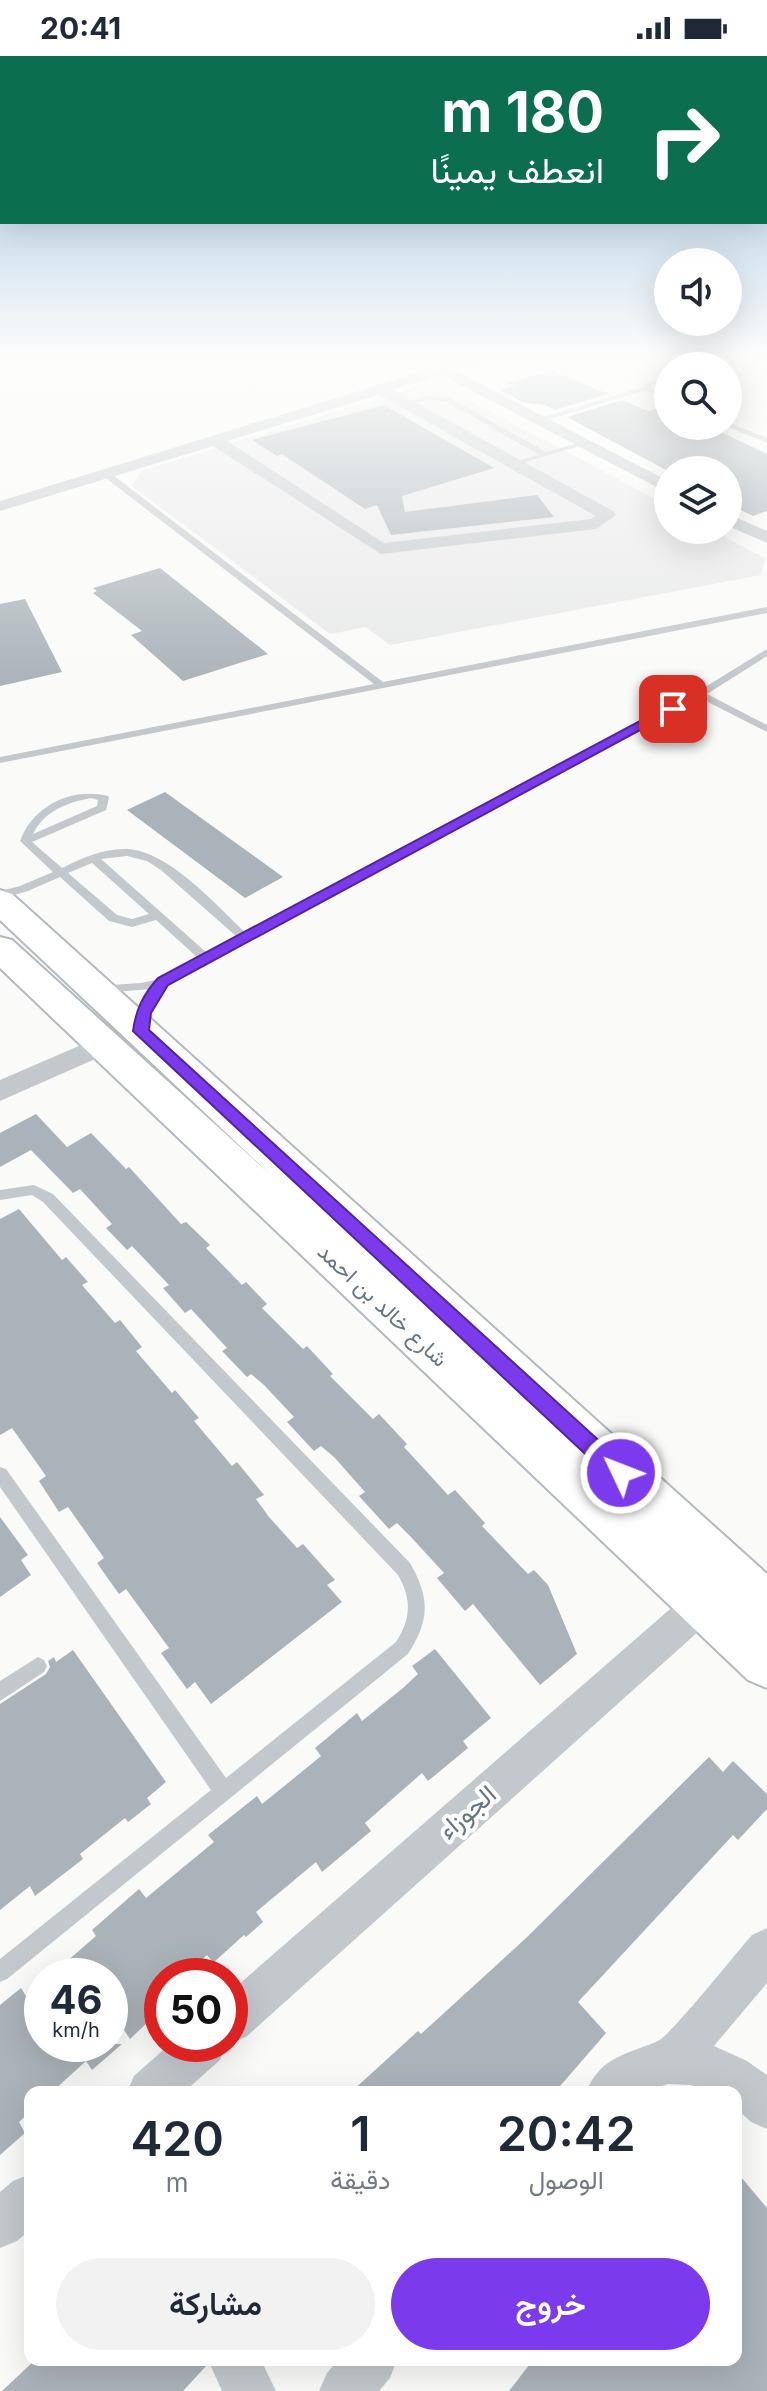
<!DOCTYPE html>
<html lang="ar">
<head>
<meta charset="utf-8">
<style>
  body { margin:0; font-family:Inter,Vazirmatn,sans-serif; background:#f2f2f3; color:#1f2937; direction:rtl; height:100vh; display:flex; flex-direction:column; font-size:30px; white-space:nowrap }
  * { box-sizing:border-box; margin:0 }
  p { font-size:26px; color:#747a83 }
  .icon { flex:none; width:44px; height:44px; fill:none; stroke:currentColor; stroke-width:2; stroke-linecap:round; stroke-linejoin:round }
  .map { position:relative; flex:1; overflow:hidden; direction:ltr }
  .side { position:absolute; left:24px; top:2030px; width:718px; height:280px; display:flex; flex-direction:column; background:#fff; border-radius:16px; box-shadow:0 8px 32px #0002; direction:rtl }
  .side>* { flex:none }
  .top-card { position:absolute; left:0px; top:0px; width:768px; height:168px; box-shadow:0 8px 32px #0002; direction:rtl; background:#0b6e4f; color:#fff; overflow:hidden }
  .controls { position:absolute; left:654px; top:192px; display:grid; gap:16px }
  .controls a { display:grid; place-items:center; width:88px; height:88px; border-radius:50%; background:#fff; box-shadow:0 8px 32px #0002; font-size:40px }
  .speed { position:absolute; left:24px; top:1902px; display:flex; gap:16px; font-size:40px; font-weight:700; text-align:center }
  .speed>* { display:grid; place-content:center; width:104px; height:104px; border-radius:50%; background:#fff; box-shadow:0 8px 32px #0002; line-height:1 }
  .speed small { font-size:20px; font-weight:400 }
  .speed .limit { border:12px solid #d22; background:#fff; color:#111 }
  .pin { position:absolute; display:grid; place-items:center; width:68px; height:68px; color:#fff; margin:-34px; border-radius:16px; box-shadow:0 4px 12px #0006 }
  .me { position:absolute; width:88px; margin:-44px; rotate:313deg; stroke-linejoin:round; filter:drop-shadow(0 0 6px #0008) }
  .turn { display:flex; align-items:center; gap:28px; height:168px; padding:0 32px; font-size:36px }
  .turn .icon { width:104px; height:104px; stroke-width:2.5 }
  .turn b { display:block; font-size:56px; line-height:68px }
  .eta { display:flex; justify-content:space-evenly; align-items:center; height:136px; text-align:center }
  .eta b { font-size:48px; font-weight:600; line-height:56px }
  .primary-button { display:flex; gap:16px; margin-top:auto; padding:16px 32px }
  .primary-button a { flex:1; height:92px; border-radius:48px; background:#7c3aed; color:#fff; font-size:32px; font-weight:600; line-height:92px; text-align:center }
  .primary-button a+a { background:#f2f2f3; color:#1f2937 }
  .status { display:flex; justify-content:space-between; align-items:center; height:56px; padding:0 40px; background:#fff; direction:ltr }
  .status svg { height:22px; fill:currentColor }
  .map>svg:first-child { display:block }
  .built { fill:#e8e9e9 }
  .building { fill:#aab3b9 }
  .lines { fill:none; stroke-linecap:round; stroke-linejoin:round }
  .secondary-casing { stroke:#b3babf; stroke-width:4 }
  .lane { fill:#c3c8cc; fill-rule:evenodd }
  .street { fill:#c3c8cc; fill-rule:evenodd }
  .secondary { fill:#fff; fill-rule:evenodd }
  .route { fill:#7c3aed; stroke:#51269a; stroke-width:2 }
  .labels { text-anchor:middle; stroke-width:8; stroke-linejoin:round; paint-order:stroke }
  .street-label { font-size:22px; fill:#657683; stroke:#fff }
  .near-street-label { font-size:26px; fill:#657683; stroke:#fff }
</style>
</head>
<body>
<div class="status"><b>20:41</b><svg viewBox="0 0 49 12"><path d="M0 12V9h3v3zM5 12V6h3v6zM10 12V3h3v9zM15 12V0h3v12zM26 1h20v11H26zM47 4h2v5h-2z"/></svg></div>
<div class="map">
<svg width="767" height="2335" viewBox="0 0 767 2335">
  <rect width="100%" height="100%" fill="#fafaf8"/>
  <path class="built" d="M416,331L449,333L668,450V474H712L765,502L761,519L390,589L366,571L330,578L132,430L141,415Z"/>
  <path class="building" d="M552,315L569,322L608,338L555,354L545,349L522,346L500,334L515,330L508,327Z
    M622,344L648,355L668,350V370H708L767,398V455L753,460L728,448V414H666L567,361Z
    M384,349L494,412L402,440L405,456L537,439L554,461L391,479L377,449L365,453L282,398L277,400L252,384Z
    M160,512L268,598L183,625L131,579L142,575L93,537L97,535L93,532Z
    M25,543L62,616L0,630V548Z
    M165,736L283,821L245,842L127,754Z
    M36,1058L67,1091L91,1077L126,1113L129,1111L181,1168L186,1166L210,1189L206,1192L242,1229L246,1226L267,1248L262,1252L303,1293L307,1290L333,1318L330,1320L373,1363L379,1358L407,1388L404,1391L448,1439L455,1434L485,1467L482,1470L528,1518L534,1514L548,1529L577,1598L540,1629L473,1548L465,1555L437,1522L444,1517L410,1480L397,1467L389,1473L359,1440L365,1436L335,1402L321,1390L314,1395L287,1366L294,1361L264,1329L251,1318L247,1321L222,1295L227,1292L191,1253L185,1257L163,1232L169,1229L132,1190L127,1194L106,1172L112,1168L80,1133L73,1137L31,1094L0,1111V1077Z
    M19,1153L62,1204L66,1201L88,1226L82,1229L115,1267L120,1264L142,1291L136,1295L172,1337L175,1334L199,1362L194,1365L232,1410L237,1406L264,1439L256,1443L269,1461L297,1492L303,1488L335,1524L327,1529L342,1546L211,1648L195,1626L187,1633L161,1597L169,1592L126,1533L119,1538L97,1507L104,1502L68,1451L59,1456L39,1425L46,1420L12,1372L0,1379V1163Z
    M0,1461L28,1499L21,1504L31,1519L0,1541Z
    M435,1593L491,1662L463,1685L468,1692L428,1725L422,1717L365,1767L371,1775L322,1816L316,1806L256,1856L263,1866L246,1881L244,1879L213,1907L207,1899L184,1920H162V1940L144,1956L150,1964L130,1983L110,1953V1920H50L96,1880L92,1874L139,1833L146,1842L214,1786L208,1779L257,1740L262,1748L293,1723L321,1700L315,1692L357,1657L362,1665L403,1632L418,1618L412,1610Z
    M73,1594L166,1726L147,1742L151,1748L128,1766L125,1762L80,1798L83,1803L35,1840L30,1830L0,1854V1648L46,1618L50,1611L48,1605L54,1601L56,1606Z
    M709,1701L723,1716L733,1705L767,1738V1753L738,1784L733,1779L578,1946L606,1977L555,2036H351L418,1975L421,1978L525,1883Z
    M42,1926V1988H122L92,2014L86,2005L52,2036H30V2056L19,2066L25,2077L0,2099V1949L21,1932L26,1940Z
    M736,2115L767,2152V2335H509L533,2304H736Z
    M35,2304H205L207,2309L183,2335H2Z"/>
  <g class="lines">
    <g class="secondary-casing">
      <path id="secondary" d="M0,834L12,838L767,1518V1632L748,1624L0,912V881L12,884L272,1120L0,864Z"/>
    </g>
    <path class="lane" d="M719,301H729L705,310H695Z
      M668,318V322L651,330L653,334L668,340V345L646,334L540,366L533,364L644,331L645,328Z
      M427,340L450,342L546,396L582,386L586,388L512,410V406L539,399L446,345L427,344L405,350L401,348Z
      M728,366L767,382V387L726,370Z
      M103,416H109L383,626L767,551V557L0,707V701L374,628L103,420Z
      M767,593V600L707,638L767,669V676L700,642L167,929L154,949L145,978H137L135,975L139,954L152,933L100,937L94,933L96,930L141,927L159,923L198,902L156,864L132,871L109,865L60,821L28,835L0,843V835L20,830L53,816L20,785C33,750 71,731 108,740L109,742L106,754L32,786L62,812C82,802 104,792 127,793C169,795 216,849 246,877L697,636ZM91,742L98,744L97,750L33,778C45,754 67,747 91,742ZM127,800L147,805L161,814L237,881L207,897L101,803ZM92,807L149,858L132,863L117,859L68,817Z
      M34,1129L53,1138L410,1507C430,1542 430,1564 408,1598L7,1923L0,1926V1903L211,1734L0,1431V1411L6,1413L226,1722L396,1586C411,1563 412,1543 398,1519L43,1146L32,1139L0,1144V1134Z
      M38,1601L44,1604L47,1610L44,1616L0,1645V1625Z"/>
    <path class="street" d="M470,301H493L456,315L668,425V437L442,319L393,334L613,455L616,459L596,473L381,498L213,390L0,455V445ZM379,339L596,460L591,463L384,487L227,385Z
      M728,458L767,475V487L728,470Z
      M102,980L111,982L115,989L111,996L0,1045V1024Z
      M705,1528L718,1534L723,1546L718,1558L246,1981L230,1987V1936L692,1534Z
      M767,1872V1927L714,1990L747,2005L767,2019V2073L751,2066L736,2052V2036H713L690,2029L668,2028L643,2036H586C601,2000 626,1999 658,1985C671,1979 737,1896 752,1879Z
      M170,1988H226L220,2004L184,2036H127L134,2020Z
      M30,2118V2174L17,2185L0,2192V2136L13,2125Z
      M208,2304H261L276,2335H222Z
      M338,2304H397L390,2322L379,2335H319L327,2317Z"/>
    <use href="#secondary" class="secondary"/>
  </g>
  <linearGradient id="sky" x2="0" y2="1"><stop stop-color="#96bcdc"/><stop offset="0.48" stop-color="#fdfdfc"/><stop offset="1" stop-color="#fdfdfc" stop-opacity="0"/></linearGradient>
  <rect width="767" height="628" fill="url(#sky)"/>
  <path class="route" d="M668,650L679,653L168,929L151,957L149,974L628,1411L631,1417L628,1424L621,1427L613,1424L133,975C136,953 143,939 158,922Z"/>
  <g class="labels">
    <g class="street-label">
      <text transform="translate(383 1249) rotate(43)" y="8">شارع خالد بن احمد</text>
    </g>
    <g class="near-street-label">
      <text transform="translate(467 1756) rotate(-41)" y="9">الجوزاء</text>
    </g>
  </g>
</svg>
<div class="controls">
<a><svg class="icon" aria-label="sound" viewBox="0 0 24 24"><path d="M4 9h4l5-4v14l-5-4H4zM17 9q2 3 0 6"/></svg></a>
<a><svg class="icon" aria-label="search" viewBox="0 0 24 24"><circle cx="10" cy="10" r="6"/><path d="M15 15l6 6"/></svg></a>
<a><svg class="icon" aria-label="layers" viewBox="0 0 24 24"><path d="M12 4l9 5-9 5-9-5zM3 14l9 5 9-5"/></svg></a>
</div>
<div class="speed"><div>46<small>km/h</small></div><div class="limit">50</div></div>
<div class="pin" style="left:673px;top:653px;background:#d93025"><svg class="icon" aria-label="arrive" viewBox="0 0 24 24"><path d="M6 21V4h12l-3 4 3 4H6"/></svg></div>
<svg class="me" style="left:621px;top:1417px" viewBox="-20 -20 40 40"><circle r="17" fill="#7c3aed" stroke="#fff" stroke-width="3"/><path d="M0-11L8 9 0 5-8 9z" fill="#fff"/></svg>
<div class="top-card">
<div class="turn"><svg class="icon" aria-label="right" viewBox="0 0 24 24"><path d="M7 20v-9h11M14 6l5 5-5 5"/></svg><div><b>180 m</b>انعطف يمينًا</div></div>
</div>
<section class="side">
<div class="eta">
<div><b>20:42</b><p>الوصول</p></div>
<div><b>1</b><p>دقيقة</p></div>
<div><b>420</b><p>m</p></div>
</div>
<div class="primary-button"><a>خروج</a><a>مشاركة</a></div>
</section>
</div>
</body>
</html>
